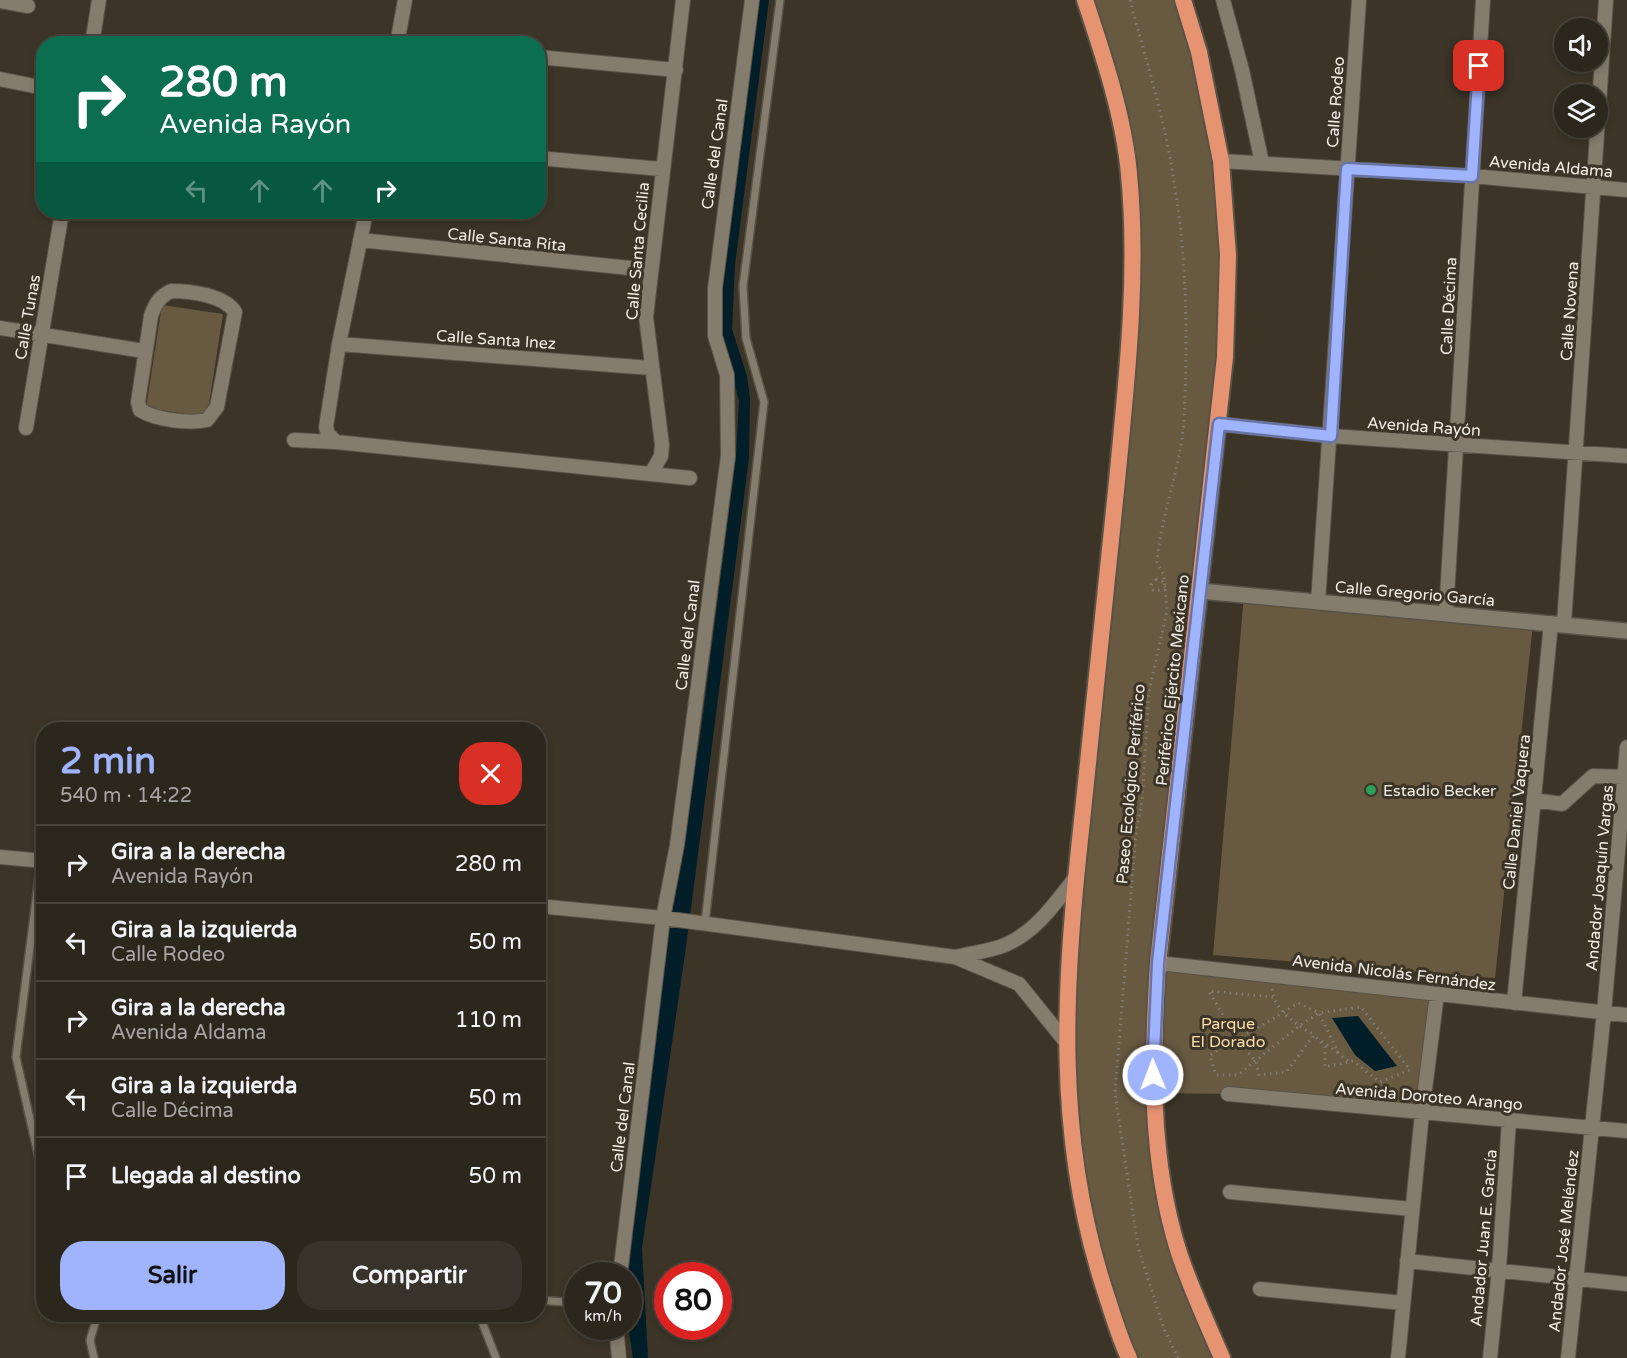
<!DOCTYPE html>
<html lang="es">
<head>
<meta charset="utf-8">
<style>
  body { margin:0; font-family:"Varela Round",sans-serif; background:#38332a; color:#f1f3f6; height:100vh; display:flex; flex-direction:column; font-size:22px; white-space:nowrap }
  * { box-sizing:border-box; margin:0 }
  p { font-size:20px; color:#a6a5a4 }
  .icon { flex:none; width:33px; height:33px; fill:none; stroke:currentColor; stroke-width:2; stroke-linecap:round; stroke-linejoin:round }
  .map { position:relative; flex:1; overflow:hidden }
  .details { position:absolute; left:36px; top:722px; width:510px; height:600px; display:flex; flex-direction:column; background:#2c271d; border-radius:24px; box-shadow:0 3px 9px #0003,0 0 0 2px #48443b }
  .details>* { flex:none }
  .top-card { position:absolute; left:36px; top:36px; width:510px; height:183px; border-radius:24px; box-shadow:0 3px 9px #0003,0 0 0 2px #48443b; background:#0b6e4f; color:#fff; overflow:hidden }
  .fabs { position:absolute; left:1554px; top:18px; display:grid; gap:12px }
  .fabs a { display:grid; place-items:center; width:54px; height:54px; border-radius:50%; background:#2c271d; box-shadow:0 3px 9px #0003,0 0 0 2px #48443b; font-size:30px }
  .speed { position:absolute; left:564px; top:1262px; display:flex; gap:12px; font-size:30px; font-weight:700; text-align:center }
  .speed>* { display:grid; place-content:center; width:78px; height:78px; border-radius:50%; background:#2c271d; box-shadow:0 3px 9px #0003,0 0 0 2px #48443b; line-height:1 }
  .speed small { font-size:15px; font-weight:400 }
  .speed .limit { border:9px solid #d22; background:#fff; color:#111 }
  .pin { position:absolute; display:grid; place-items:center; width:51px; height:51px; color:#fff; margin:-26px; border-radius:12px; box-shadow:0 3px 9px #0006 }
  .me { position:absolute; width:66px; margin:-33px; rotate:359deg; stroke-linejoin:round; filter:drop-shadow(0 0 4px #0008) }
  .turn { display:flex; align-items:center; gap:21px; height:126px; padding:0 24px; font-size:27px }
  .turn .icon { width:78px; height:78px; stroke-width:2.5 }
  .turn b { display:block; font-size:42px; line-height:51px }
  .lanes { display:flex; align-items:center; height:57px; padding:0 24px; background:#0003; justify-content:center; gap:30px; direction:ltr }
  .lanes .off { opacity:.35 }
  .round { display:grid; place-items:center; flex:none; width:63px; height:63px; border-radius:24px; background:#38332a }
  .summary { display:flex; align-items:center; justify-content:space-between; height:102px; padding:0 24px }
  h1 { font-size:36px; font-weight:700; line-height:45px; color:#a0b3fd }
  .primary-button { display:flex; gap:12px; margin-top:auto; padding:12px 24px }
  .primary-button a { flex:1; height:69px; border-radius:24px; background:#a0b3fd; color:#111; font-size:24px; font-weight:700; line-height:69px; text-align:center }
  .primary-button a+a { background:#38332a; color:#f1f3f6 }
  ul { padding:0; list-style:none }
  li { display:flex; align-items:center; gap:18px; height:78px; padding:0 24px; border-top:2px solid #48443b }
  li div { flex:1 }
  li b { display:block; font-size:22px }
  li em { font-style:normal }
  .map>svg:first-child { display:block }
  .green { fill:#685a41 }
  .water { fill:#021e28 }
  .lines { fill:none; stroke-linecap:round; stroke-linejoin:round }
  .service-casing { stroke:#585247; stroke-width:10 }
  .minor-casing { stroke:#585247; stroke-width:16 }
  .tertiary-casing { stroke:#585247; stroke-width:18 }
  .trunk-casing { stroke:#585247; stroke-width:20 }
  .path { stroke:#837d72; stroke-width:3; stroke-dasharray:1.5 4.5; stroke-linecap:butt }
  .service { stroke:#847c6d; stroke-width:7 }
  .minor { stroke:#847c6d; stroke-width:14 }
  .tertiary { stroke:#847c6d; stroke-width:15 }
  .trunk { stroke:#e69372; stroke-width:16 }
  .route-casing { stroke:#6874a4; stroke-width:15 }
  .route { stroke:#a0b3fd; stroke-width:10 }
  .leisure-dot { fill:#2e9e5b; stroke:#3b3427; stroke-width:2 }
  .labels { text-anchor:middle; stroke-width:6; stroke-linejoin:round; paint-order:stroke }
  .street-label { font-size:16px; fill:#f2ede5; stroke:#3b3427 }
  .poi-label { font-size:16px; fill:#f2ede5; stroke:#3b3427; text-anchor:start }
  .park-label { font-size:16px; fill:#fddfaa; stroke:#3b3427 }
</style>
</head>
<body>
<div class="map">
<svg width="1627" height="1358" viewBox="0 0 1627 1358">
  <rect width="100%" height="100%" fill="#3b3427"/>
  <path class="green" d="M1089,0H1179L1211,128L1225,281L1172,821L1156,1146L1218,1358H1133L1086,1201L1066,1041L1111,572L1132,171Z
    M162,305L223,314L207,417L146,408Z
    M1244,595L1533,624L1495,978L1213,955Z
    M1165,965L1437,995L1422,1113L1228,1094L1161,1093Z"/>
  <path class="water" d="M757,0H769L735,265L732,329L747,376L750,398L749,458L686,947L642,1248L648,1358H633L628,1326V1253L667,943L701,730L736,456L739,401L720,329L723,260Z
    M1358,1016L1397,1066L1375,1071L1355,1055L1332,1018Z"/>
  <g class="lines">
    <g class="service-casing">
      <path id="service" d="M41,861L16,1057L44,1181
        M705,923L764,402L746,338L743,286L780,0
        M538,1300L578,1303
        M479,1314L496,1358
        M94,1358L90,1340L98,1314"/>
    </g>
    <g class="minor-casing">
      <path id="minor" d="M1223,0L1242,70L1262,163
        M0,1L28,6
        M92,44L99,0
        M397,44L405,0
        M538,57L676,70
        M0,79L44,88
        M538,158L661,169
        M1221,161L1472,176L1627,190
        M360,240L649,270
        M171,291C190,291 224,295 235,312L217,407L207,420C190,424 156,420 140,410L138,402L151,316C155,304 159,297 171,291Z
        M0,328L144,351
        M339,344L651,368
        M1219,424L1331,436L1627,456
        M26,428L62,212
        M294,440L336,442L690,478
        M336,442L328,434L326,427L339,344L366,212
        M652,472L661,456L662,445L646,317L683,0
        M1318,602L1359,0
        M1446,613L1483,0
        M1564,624L1606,0
        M1534,800L1562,804L1593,776L1627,777
        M0,857L44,861
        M538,906L663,918L955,957L1019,984L1065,1041
        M955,957C971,953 991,951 1005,945C1037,931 1055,903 1076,877
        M1158,963L1627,1015
        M1514,1003L1551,623
        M1228,1094L1627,1131
        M1230,1192L1412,1209
        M1407,1261L1627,1284
        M620,1275L663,918L677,845L728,456L727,375L715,336V288L752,0
        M1260,1289L1403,1303
        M616,1326L619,1358
        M1398,1358L1422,1113L1437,994
        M1490,1358L1499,1269L1509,1120
        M1568,1358L1604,1012L1627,747"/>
    </g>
    <g class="tertiary-casing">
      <path id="tertiary" d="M1200,591L1627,631"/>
    </g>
    <g class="trunk-casing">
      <path id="trunk" d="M1085,0C1103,54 1124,117 1129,174C1139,279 1126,386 1116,491C1104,601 1093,711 1082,821C1064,986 1053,1139 1108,1300C1114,1319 1120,1339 1129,1358
        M1183,0L1199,52L1221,161L1228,255L1225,357L1158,963C1152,1060 1149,1159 1179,1253C1191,1289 1207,1323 1222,1358"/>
    </g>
    <path class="path" d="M1130,0C1146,60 1165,120 1174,182C1187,260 1188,340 1184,419C1181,467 1161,514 1157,562L1164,575L1167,611L1149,692L1142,801L1136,832L1115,1093L1138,1247L1164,1329L1178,1358
      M1156,579L1162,581L1167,590H1153L1151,585Z
      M1272,989C1274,1010 1297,1025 1314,1035
      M1273,997L1209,991L1237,1039L1256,1062L1259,1075L1286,1072L1314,1035L1325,1047V1067L1353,1061L1380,1082L1410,1070L1361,1007L1319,1013L1299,1026L1238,1075H1216L1210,1055C1239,1037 1270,1022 1298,1003L1319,1013L1339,1054L1349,1062
      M1322,1041L1338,1053"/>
    <use href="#service" class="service"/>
    <use href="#minor" class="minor"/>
    <use href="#tertiary" class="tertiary"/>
    <use href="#trunk" class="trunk"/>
  </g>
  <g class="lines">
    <g class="route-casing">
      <path id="route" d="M1153,1075L1158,963L1219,424L1331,436L1347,169L1472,176L1479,66"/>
    </g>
    <use href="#route" class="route"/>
  </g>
  <circle class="leisure-dot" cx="1371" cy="790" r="6"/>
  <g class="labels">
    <g class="street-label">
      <text transform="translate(1335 102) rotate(-86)" y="6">Calle Rodeo</text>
      <text transform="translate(714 154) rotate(-82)" y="6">Calle del Canal</text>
      <text transform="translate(1551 166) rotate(5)" y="6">Avenida Aldama</text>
      <text transform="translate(507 239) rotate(6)" y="6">Calle Santa Rita</text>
      <text transform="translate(637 251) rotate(-85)" y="6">Calle Santa Cecilia</text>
      <text transform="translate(1448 306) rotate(-87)" y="6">Calle Décima</text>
      <text transform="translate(1569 311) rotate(-86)" y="6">Calle Novena</text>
      <text transform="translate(27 317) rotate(-80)" y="6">Calle Tunas</text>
      <text transform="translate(496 339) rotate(4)" y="6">Calle Santa Inez</text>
      <text transform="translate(1424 426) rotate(4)" y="6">Avenida Rayón</text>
      <text transform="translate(1415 593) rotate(5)" y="6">Calle Gregorio García</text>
      <text transform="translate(687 635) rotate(-83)" y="6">Calle del Canal</text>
      <text transform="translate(1172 680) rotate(-84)" y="6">Periférico Ejército Mexicano</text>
      <text transform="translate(1130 784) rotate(-85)" y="6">Paseo Ecológico Periférico</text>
      <text transform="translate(1516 812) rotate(-84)" y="6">Calle Daniel Vaquera</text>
      <text transform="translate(1599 878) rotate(-85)" y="6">Andador Joaquín Vargas</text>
      <text transform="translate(1394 972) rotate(7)" y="6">Avenida Nicolás Fernández</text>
      <text transform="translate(1429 1096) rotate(5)" y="6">Avenida Doroteo Arango</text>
      <text transform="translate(622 1117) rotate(-83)" y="6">Calle del Canal</text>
      <text transform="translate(1483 1238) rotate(-85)" y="6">Andador Juan E. García</text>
      <text transform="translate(1563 1241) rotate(-84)" y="6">Andador José Meléndez</text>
    </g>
    <g class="poi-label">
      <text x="1383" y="796">Estadio Becker</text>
    </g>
    <g class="park-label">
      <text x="1228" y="1029">Parque<tspan x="1228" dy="18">El Dorado</tspan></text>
    </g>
  </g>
</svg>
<div class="fabs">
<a><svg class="icon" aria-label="sound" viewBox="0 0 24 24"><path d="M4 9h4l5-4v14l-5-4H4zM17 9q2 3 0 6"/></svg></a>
<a><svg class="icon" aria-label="layers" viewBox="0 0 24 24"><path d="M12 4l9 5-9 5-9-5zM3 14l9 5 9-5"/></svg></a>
</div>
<div class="speed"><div>70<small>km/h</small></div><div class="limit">80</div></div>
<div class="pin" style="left:1479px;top:66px;background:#d93025"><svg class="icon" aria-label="arrive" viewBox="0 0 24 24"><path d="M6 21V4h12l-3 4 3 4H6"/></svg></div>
<svg class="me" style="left:1153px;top:1075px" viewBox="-20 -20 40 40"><circle r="17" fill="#a0b3fd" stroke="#fff" stroke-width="3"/><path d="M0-11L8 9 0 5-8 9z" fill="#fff"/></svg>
<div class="top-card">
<div class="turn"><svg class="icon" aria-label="right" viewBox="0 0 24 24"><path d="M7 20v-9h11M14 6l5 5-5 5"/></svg><div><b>280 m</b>Avenida Rayón</div></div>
<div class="lanes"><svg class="icon off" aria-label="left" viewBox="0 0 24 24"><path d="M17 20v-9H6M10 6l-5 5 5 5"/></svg><svg class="icon off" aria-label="ahead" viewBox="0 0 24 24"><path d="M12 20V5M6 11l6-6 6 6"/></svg><svg class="icon off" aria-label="ahead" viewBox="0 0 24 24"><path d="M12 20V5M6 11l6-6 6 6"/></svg><svg class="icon" aria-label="right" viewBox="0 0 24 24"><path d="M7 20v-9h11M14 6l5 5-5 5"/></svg></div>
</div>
<section class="details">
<div class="summary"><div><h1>2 min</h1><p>540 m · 14:22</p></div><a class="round" style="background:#d93025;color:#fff"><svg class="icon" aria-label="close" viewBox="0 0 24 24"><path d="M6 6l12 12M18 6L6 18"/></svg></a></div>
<ul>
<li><svg class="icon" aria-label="right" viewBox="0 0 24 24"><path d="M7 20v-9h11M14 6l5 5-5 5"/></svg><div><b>Gira a la derecha</b><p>Avenida Rayón</p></div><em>280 m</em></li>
<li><svg class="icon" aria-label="left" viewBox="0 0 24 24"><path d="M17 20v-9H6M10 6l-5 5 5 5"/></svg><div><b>Gira a la izquierda</b><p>Calle Rodeo</p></div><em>50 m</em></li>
<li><svg class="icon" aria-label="right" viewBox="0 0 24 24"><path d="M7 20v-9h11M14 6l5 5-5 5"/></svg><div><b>Gira a la derecha</b><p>Avenida Aldama</p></div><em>110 m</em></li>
<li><svg class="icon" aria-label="left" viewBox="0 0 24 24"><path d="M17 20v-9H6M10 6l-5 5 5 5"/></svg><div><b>Gira a la izquierda</b><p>Calle Décima</p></div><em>50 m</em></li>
<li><svg class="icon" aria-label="arrive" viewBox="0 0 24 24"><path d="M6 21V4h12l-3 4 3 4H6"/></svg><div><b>Llegada al destino</b></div><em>50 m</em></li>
</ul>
<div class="primary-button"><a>Salir</a><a>Compartir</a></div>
</section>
</div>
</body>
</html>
